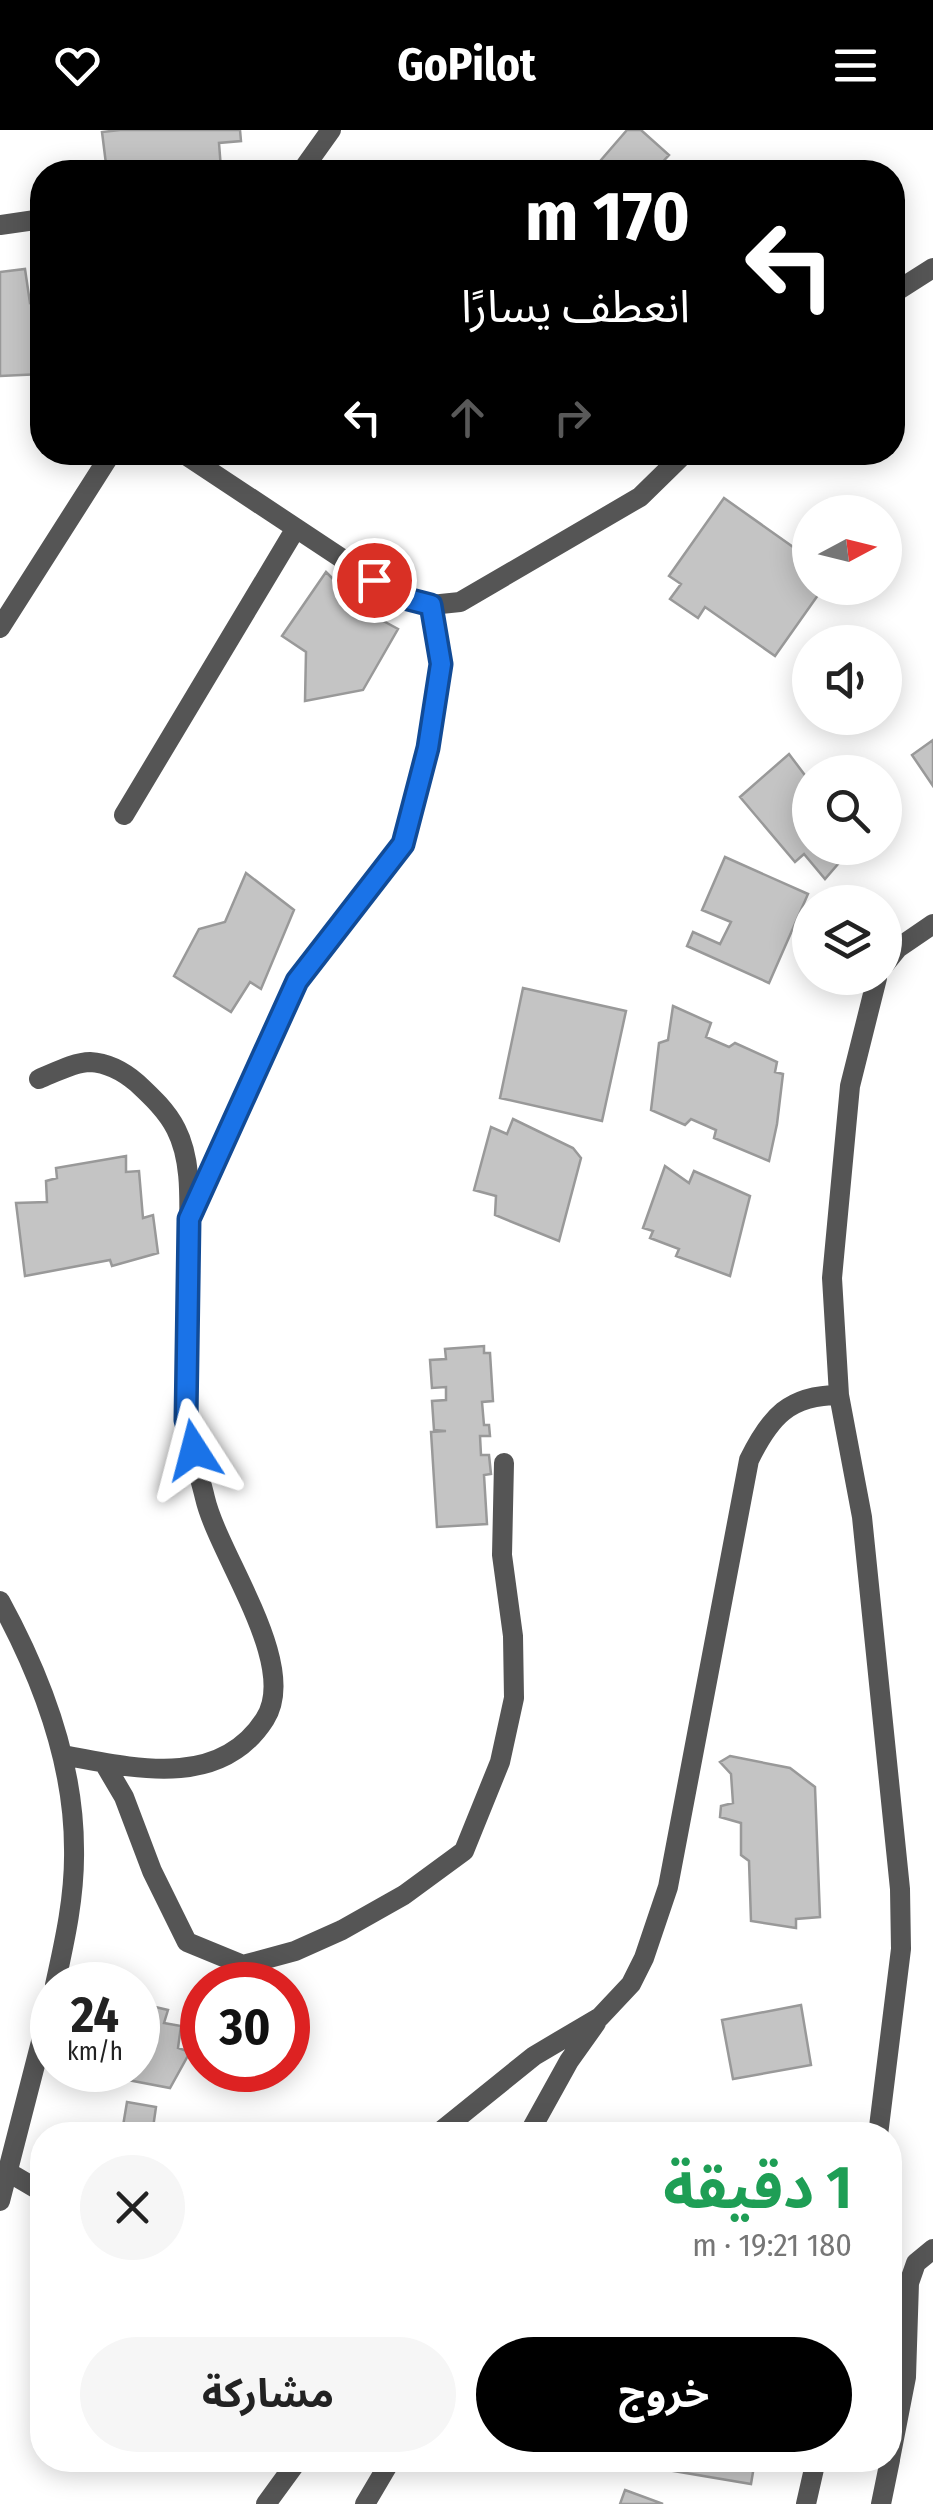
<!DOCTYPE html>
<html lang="ar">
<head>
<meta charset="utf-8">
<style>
  body { margin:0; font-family:"Fira Sans Condensed","Noto Sans Arabic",sans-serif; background:#f6f6f6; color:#222; direction:rtl; height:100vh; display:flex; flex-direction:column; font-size:38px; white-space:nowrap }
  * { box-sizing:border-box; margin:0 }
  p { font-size:32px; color:#767676 }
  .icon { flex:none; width:55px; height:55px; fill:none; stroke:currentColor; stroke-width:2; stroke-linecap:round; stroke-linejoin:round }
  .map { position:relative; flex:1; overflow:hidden; direction:ltr }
  .details { position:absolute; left:30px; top:1992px; width:872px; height:350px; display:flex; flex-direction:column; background:#fff; border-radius:40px; box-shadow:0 5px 25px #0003; direction:rtl }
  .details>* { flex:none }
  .top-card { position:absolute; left:30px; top:30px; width:875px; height:305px; border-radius:40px; box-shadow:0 5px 25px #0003; direction:rtl; background:#000; color:#fff; overflow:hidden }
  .needle { width:65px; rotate:83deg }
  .fabs { position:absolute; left:792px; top:365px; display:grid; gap:20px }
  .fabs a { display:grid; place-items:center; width:110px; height:110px; border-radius:50%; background:#fff; box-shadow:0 5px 25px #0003; font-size:50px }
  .speed { position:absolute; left:30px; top:1832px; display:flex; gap:20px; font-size:50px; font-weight:700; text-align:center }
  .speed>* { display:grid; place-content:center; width:130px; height:130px; border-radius:50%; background:#fff; box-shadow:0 5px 25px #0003; line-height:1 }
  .speed small { font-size:25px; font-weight:400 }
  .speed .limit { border:15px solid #d22; background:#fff; color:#111 }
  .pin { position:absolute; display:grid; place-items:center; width:85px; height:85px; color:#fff; margin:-42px; border:5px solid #fff; border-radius:50%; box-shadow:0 2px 10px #0007 }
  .me { position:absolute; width:110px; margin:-55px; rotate:351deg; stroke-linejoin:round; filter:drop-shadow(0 0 8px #0008) }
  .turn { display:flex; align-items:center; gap:35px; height:210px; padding:0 50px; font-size:45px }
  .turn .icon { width:130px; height:130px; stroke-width:2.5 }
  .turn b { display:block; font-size:70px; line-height:85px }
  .lanes { display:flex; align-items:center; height:95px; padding:0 50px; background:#0003; justify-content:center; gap:50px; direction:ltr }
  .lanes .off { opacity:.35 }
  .round { display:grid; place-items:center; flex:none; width:105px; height:105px; border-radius:52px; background:#f6f6f6 }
  .summary { display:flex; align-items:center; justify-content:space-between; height:170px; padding:0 50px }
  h1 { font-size:60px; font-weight:700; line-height:75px; color:#1e9e55 }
  .action { display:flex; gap:20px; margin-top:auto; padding:20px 50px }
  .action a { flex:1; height:115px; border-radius:60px; background:#000; color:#fff; font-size:40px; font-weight:700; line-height:115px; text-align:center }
  .action a+a { background:#f6f6f6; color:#222 }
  header { display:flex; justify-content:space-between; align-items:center; height:130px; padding:0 50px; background:#000; color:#fff; font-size:45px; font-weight:700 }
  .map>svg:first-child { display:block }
  .building { fill:#c4c4c4; stroke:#999; stroke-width:2.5 }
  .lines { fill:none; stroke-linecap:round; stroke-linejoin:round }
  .service { stroke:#555; stroke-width:20 }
  .minor { stroke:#555; stroke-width:20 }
  .tertiary { stroke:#555; stroke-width:20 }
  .route-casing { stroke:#114b97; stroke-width:25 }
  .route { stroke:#1a73e8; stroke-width:18 }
</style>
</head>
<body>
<header><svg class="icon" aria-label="menu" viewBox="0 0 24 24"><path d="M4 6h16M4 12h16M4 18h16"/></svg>GoPilot<svg class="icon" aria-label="heart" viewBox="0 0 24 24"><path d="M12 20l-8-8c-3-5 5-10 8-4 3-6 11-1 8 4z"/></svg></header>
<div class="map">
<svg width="933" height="2374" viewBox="0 0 933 2374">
  <rect width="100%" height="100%" fill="#fff"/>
  <path class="building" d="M120,0H240L241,11L219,13L221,39L204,42H107L102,2Z
    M627,0H641L669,25L657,38L662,42H616L601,30Z
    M25,139L30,173L42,170V244L0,246V142Z
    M724,368L810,429V458H823L775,526L705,477L698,488L670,469L681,454L669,446Z
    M326,442L355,471L363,463L381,476L376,487L398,499L363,560L305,571L306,522L282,506Z
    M933,610V656L912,625Z
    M789,624L810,652V718L851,719L825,749L804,724L795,732L740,667Z
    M725,727L808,764L769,853L687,816L693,802L720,814L731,792L702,780Z
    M246,743L294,780L261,859L250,852L231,882L174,846L199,799L225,792Z
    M523,858L626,881L602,991L500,968Z
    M673,876L711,893L706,907L729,917L735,913L777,932L775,942L783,944L777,994L769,1031L714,1008L716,1000L691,989L685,995L651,980L659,913L668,910Z
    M513,989L573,1018L581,1028L559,1111L495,1085L496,1066L474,1060L491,997L507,1004Z
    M126,1026V1042L139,1041L143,1088L153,1085L158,1123L112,1136L110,1130L25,1146L16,1073L47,1072L46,1051L57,1048L56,1038Z
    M665,1036L689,1053L694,1041L750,1066L730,1146L676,1126L679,1119L650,1108L653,1101L643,1098Z
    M484,1216V1223H490L493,1271L482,1272L484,1295H489L490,1306H480L481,1325H489L491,1344L484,1345L487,1394L437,1397L431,1302L446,1301L434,1300L432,1271L446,1270V1257L432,1258L430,1230L446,1229L445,1219Z
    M730,1626L790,1638L815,1657L820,1787L796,1789V1798L751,1791L749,1731L741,1725V1693L720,1687L721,1676L733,1673L731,1644L720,1632Z
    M138,1873L168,1880L164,1893L181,1896L178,1918L190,1922L170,1958L91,1943V1940H138Z
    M801,1875L811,1935L733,1949L722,1890Z
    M127,1972L156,1977L152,2005L122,2002Z
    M647,2330H755L751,2354L644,2336Z
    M625,2360L663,2374H620Z"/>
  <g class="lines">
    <path class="service" d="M890,2329L906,2247L909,2153L916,2133L933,2119
      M881,2374L890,2330"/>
    <path class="minor" d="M0,95L42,89
      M892,164L933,138
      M181,322L400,467L431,475L460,472L640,367L686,322
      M124,685L296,398
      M885,834L898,818L933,794
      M877,848L850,956L832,1148L839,1265L862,1387L900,1759L901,1819L878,2005
      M39,949C54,943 74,932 90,932C108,933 123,941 137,953C152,967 167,981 176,999C193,1032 189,1076 189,1112C189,1170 184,1229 187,1287C188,1313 199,1342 205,1368C218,1425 300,1535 265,1589C220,1660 133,1638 63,1625
      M191,1084L297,851L403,714L428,618L441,534L431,475
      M0,1471C41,1546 74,1633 74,1719C75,1765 65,1810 55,1855
      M104,1633L124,1667L152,1741L187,1812L243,1835L295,1821L342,1800L404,1765L464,1721L500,1632L514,1568L513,1506L502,1425L504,1333
      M436,2005L534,1926L600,1887L631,1854L644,1828L668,1757L749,1330C770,1287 789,1265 839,1265
      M528,2005L569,1931L596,1893
      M8,2042L42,2062
      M0,2071L52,1869
      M266,2374L298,2330
      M365,2374L391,2330
      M806,2374L816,2330"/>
    <path class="tertiary" d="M301,42L331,0
      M0,498L112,322"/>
  </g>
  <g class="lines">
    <g class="route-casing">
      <path id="route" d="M194,1320L186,1290L189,1089L297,851L403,714L428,618L441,534L431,475L400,467L374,450"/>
    </g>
    <use href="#route" class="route"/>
  </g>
</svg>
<div class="fabs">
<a><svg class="needle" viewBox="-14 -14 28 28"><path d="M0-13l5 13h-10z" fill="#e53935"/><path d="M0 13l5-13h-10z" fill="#767676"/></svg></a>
<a><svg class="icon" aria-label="sound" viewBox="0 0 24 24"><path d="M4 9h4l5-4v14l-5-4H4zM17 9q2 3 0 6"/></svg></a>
<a><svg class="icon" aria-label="search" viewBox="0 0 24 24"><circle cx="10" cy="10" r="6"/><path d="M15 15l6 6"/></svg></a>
<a><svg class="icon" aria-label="layers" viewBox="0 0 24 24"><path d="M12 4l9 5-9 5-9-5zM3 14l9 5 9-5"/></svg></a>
</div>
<div class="speed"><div>24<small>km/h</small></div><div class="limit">30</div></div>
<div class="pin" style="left:374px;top:450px;background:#d93025"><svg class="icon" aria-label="arrive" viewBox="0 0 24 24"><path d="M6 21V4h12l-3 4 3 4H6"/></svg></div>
<svg class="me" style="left:194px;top:1320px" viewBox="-20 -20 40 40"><path d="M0-17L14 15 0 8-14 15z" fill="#1a73e8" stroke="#fff" stroke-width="4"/></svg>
<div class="top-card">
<div class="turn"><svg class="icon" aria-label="left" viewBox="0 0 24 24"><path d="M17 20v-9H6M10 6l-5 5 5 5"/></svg><div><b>170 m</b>انعطف يسارًا</div></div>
<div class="lanes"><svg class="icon" aria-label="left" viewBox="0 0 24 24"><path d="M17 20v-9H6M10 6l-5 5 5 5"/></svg><svg class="icon off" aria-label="ahead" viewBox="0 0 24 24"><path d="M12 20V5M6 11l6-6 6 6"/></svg><svg class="icon off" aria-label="right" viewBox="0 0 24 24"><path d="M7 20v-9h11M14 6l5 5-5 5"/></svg></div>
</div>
<section class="details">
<div class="summary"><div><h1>1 دقيقة</h1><p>180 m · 19:21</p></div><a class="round"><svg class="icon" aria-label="close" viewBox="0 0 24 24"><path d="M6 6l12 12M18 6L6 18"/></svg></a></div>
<div class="action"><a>خروج</a><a>مشاركة</a></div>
</section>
</div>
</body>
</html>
